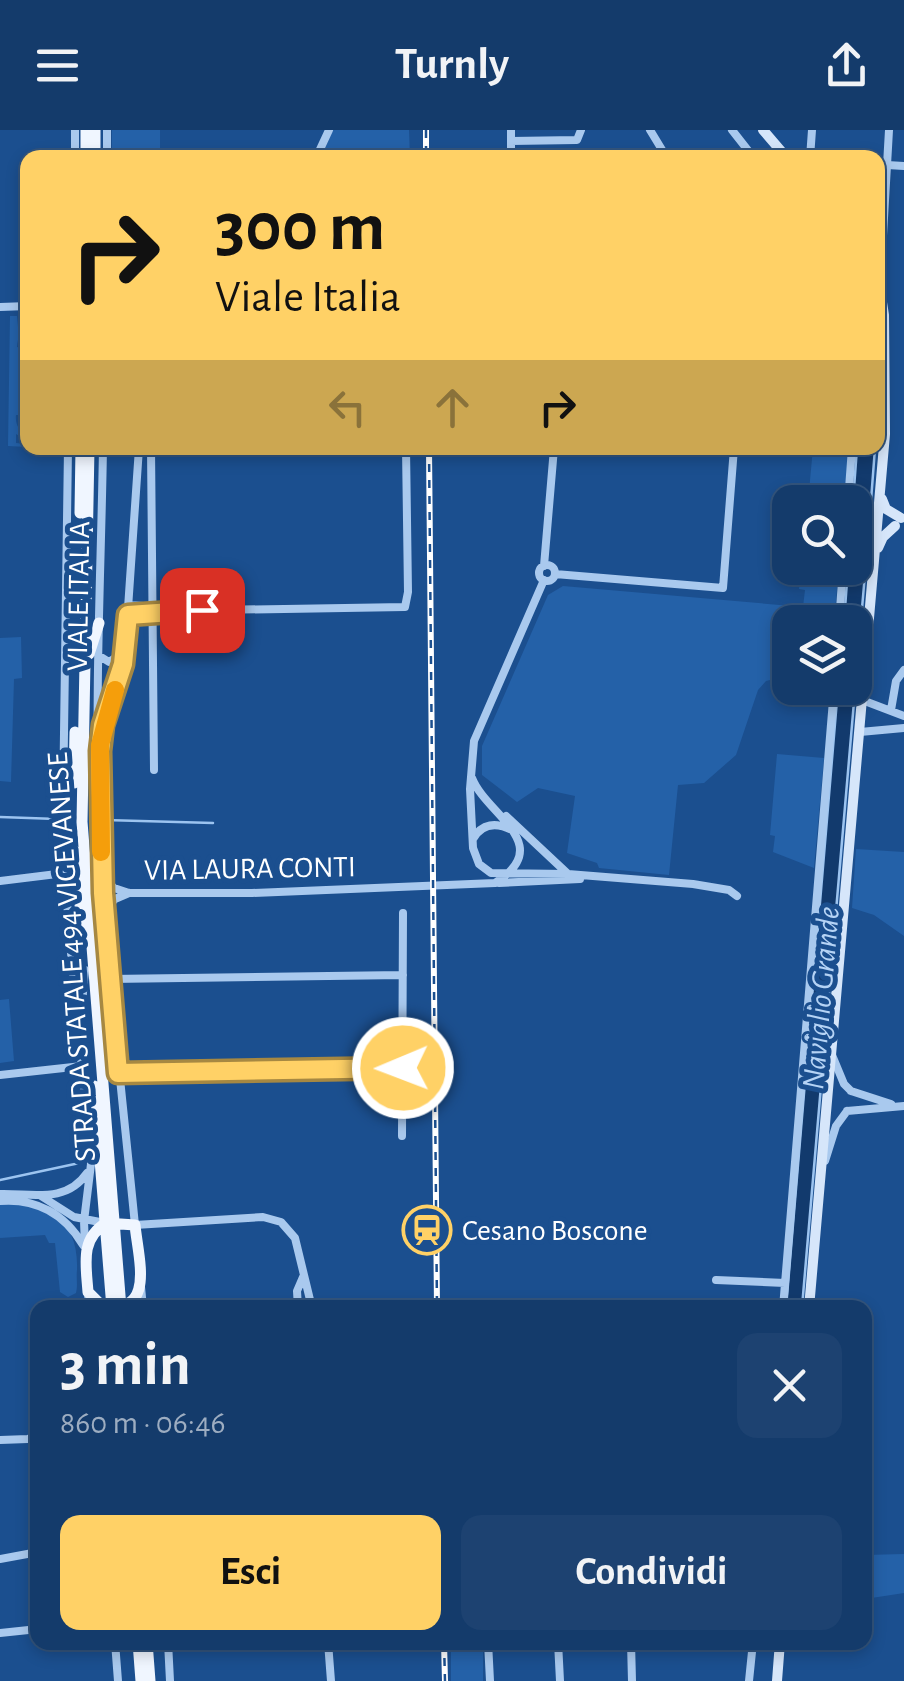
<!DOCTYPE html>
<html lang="it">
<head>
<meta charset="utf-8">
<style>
  body { margin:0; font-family:"Alegreya Sans",sans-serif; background:#1d4271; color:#f1f3f6; height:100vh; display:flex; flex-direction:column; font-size:38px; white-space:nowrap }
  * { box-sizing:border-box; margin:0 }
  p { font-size:32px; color:#9dadc1 }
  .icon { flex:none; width:55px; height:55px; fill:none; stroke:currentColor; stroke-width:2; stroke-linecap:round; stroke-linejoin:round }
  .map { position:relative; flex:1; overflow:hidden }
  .sheet { position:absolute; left:30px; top:1170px; width:842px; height:350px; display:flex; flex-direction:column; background:#143b6b; border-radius:20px; box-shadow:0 5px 15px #0003,0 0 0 2px #33557e }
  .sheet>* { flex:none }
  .guide { position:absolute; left:20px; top:20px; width:865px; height:305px; border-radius:20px; box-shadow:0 5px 15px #0003,0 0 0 2px #33557e; background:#ffd166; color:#111; overflow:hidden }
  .tools { position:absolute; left:772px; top:355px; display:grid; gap:20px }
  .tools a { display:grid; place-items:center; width:100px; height:100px; border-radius:20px; background:#143b6b; box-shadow:0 5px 15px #0003,0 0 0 2px #33557e; font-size:50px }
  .pin { position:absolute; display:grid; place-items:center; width:85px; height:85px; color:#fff; margin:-42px; border-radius:20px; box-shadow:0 5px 15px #0006 }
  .me { position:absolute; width:110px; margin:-55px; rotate:269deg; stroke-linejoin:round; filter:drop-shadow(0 0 8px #0008) }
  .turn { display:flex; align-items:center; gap:35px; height:210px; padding:0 30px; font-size:45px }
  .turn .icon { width:130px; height:130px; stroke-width:2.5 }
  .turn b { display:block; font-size:70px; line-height:85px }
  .lanes { display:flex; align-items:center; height:95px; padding:0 30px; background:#0003; justify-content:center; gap:50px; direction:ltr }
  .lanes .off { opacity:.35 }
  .round { display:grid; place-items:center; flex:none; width:105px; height:105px; border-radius:20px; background:#1d4271 }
  .head { display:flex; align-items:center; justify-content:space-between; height:170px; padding:0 30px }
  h1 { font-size:60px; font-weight:700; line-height:75px }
  .primary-button { display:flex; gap:20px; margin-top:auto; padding:20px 30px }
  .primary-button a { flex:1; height:115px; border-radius:20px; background:#ffd166; color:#111; font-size:40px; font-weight:700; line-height:115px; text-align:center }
  .primary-button a+a { background:#1d4271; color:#f1f3f6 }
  header { display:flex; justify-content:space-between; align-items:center; height:130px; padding:0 30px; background:#143b6b; font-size:45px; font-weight:700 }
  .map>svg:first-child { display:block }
  .green { fill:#2461a8 }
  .water { fill:#123a6d; stroke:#9cc4f0; stroke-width:2.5 }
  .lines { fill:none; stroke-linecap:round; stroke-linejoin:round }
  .stream { stroke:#9cc4f0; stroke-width:2.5 }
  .street { stroke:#a9c9ee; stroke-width:8 }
  .secondary { stroke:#d6e6fa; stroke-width:10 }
  .primary { stroke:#f0f6ff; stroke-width:11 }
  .rail-casing { stroke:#fff; stroke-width:6 }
  .rail { stroke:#1b4f8f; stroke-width:2.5; stroke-dasharray:8; stroke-linecap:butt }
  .route-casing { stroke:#a68842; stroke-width:25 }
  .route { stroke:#ffd166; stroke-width:18 }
  .slow { stroke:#f59e0b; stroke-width:18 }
  .labels { text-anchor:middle; stroke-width:10; stroke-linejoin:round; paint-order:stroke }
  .street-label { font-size:30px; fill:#fff; stroke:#1b4f8f }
  .poi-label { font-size:30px; fill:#fff; stroke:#1b4f8f; text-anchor:start }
  .water-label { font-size:32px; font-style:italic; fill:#b5d3f5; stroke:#1b4f8f }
</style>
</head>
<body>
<header><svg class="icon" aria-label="menu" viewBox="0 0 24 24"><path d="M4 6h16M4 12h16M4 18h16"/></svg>Turnly<svg class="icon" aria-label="share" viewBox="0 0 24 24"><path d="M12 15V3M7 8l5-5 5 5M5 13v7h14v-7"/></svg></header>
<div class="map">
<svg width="904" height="1551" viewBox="0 0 904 1551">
  <rect width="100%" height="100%" fill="#1b4f8f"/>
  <path class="green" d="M112,0H160V27H112Z
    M333,0H409L410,27L321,28Z
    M10,186H17L18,197L27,192V197C19,202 18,208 17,217L21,218V204H27V285H16C15,294 19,301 27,305V311L16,304V313L27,314V317L8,316Z
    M813,318H849L844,372H808Z
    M801,438H839L834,492H790V545L766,551L758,560L736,625L704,653L678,655L669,745L599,738L597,733L567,723L575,666L538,658L517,672L482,645V616L548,465L563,456L803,477L805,460L799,459Z
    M21,507L22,548L14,549L11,652L0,651V508Z
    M777,624L824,628L814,738L773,722L775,706L770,705Z
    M856,719L904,722V806L874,785L852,778Z
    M9,869L14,931L0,933V870Z
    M0,1074C48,1074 79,1089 77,1140C76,1148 78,1155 76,1163L68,1167L60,1162L55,1113H49L45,1105L0,1108Z
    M904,1424V1463L865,1469V1425Z
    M451,1513H483V1551H451Z"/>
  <path class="water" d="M857,318H875L869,397L802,1177L786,1178L838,558H855V492H844L848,438H855L853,372Z"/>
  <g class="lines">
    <path class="stream" d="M0,687L57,689
      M105,690L213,693
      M0,1050L84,1032"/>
    <path class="street" d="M511,0V28
      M650,0L667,28
      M732,0L754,28
      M511,11L577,10L581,0
      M75,28V0
      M107,28V0
      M316,28L329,0
      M733,28L746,18
      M810,28L812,0
      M887,35L904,36
      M878,129L882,123L889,0
      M0,177L28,176
      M68,318L63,675L68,791L91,1034L84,1091L85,1116
      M103,318C101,445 94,572 100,699C106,832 122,963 135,1095L263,1087L281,1092L295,1108L312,1178
      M151,318L154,640
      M848,372L852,318
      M539 443a8 8 0 1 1 16 0a8 8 0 1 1-16 0Z
      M544,436L554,318
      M555,444L723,458L734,318
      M544,450L474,611L470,659L473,718L479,734L491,743L568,744L693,754L729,760L737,766
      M128,475L143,476L152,481
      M128,485H143L152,481L405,477L408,462L406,318
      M839,492L843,438
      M98,525L109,532L125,522
      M862,570L904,586
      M891,580L896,551L904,540
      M102,601L125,522L139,318
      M860,602L904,598
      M506,686L568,744
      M473,709C482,693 496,692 512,700
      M105,749L114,758L129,763H252L495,753C557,714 486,685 472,648
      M0,751L65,743
      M499,753L580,749
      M105,780L115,769L129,763
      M110,849L403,845
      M81,885L85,840
      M832,925L844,954L851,961
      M119,943L403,938
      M0,945L82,936
      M851,961L891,974
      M847,981L904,976
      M402,1006L403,783
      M825,1031L836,996L847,981
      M0,1064C31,1063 66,1074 87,1043
      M41,1066L74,1087L105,1093
      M0,1071C36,1068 65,1084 83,1115
      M716,1150L785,1153
      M141,1157L143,1178
      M88,1162L89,1178
      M298,1178L297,1161L303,1147
      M783,1178L834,558
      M0,1310L28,1309L38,1304
      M0,1429L38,1422
      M0,1503L38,1499
      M115,1512L118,1551
      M168,1512L170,1551
      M328,1512L331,1551
      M488,1512L490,1551
      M558,1512L560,1551
      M631,1512L632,1551
      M749,1551L753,1512"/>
    <path class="secondary" d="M763,0L787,28
      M882,369L886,379L901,388
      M878,418L883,407L895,396
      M809,1178L885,304L884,185L878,147
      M777,1551L780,1512"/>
    <path class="primary" d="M86,28V0
      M95,28V0
      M89,318L82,692L121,1178
      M80,383L81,318
      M89,524L99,493
      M74,653L75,602
      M76,722L83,813
      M94,956L112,1178
      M106,1093L135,1095C138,1128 157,1187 101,1175L88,1162C86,1134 80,1109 106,1093Z
      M138,1512L141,1551
      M147,1512L150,1551"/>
    <g class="rail-casing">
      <path id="rail" d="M426,0V28
        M429,318L437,1178
        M444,1512L445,1551"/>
    </g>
    <use href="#rail" class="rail"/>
  </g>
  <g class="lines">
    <g class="route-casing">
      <path id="route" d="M202,480L128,485L123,534L103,595L100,621L103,763L118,943L403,938"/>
    </g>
    <use href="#route" class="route"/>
    <path class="slow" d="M101,722L100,615L115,560"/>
  </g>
  <defs>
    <g id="station-ring" transform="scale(2.5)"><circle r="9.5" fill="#1b4f8f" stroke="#ffd166" stroke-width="1.5"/><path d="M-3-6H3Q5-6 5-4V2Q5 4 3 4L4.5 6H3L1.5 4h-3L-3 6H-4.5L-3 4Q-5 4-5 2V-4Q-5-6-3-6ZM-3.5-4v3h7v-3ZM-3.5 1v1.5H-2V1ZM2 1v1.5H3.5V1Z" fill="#ffd166"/></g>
  </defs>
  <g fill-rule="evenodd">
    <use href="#station-ring" x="427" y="1100"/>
  </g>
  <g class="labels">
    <g class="street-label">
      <text transform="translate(78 466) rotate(-89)" y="10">VIALE ITALIA</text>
      <text transform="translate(250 738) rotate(-1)" y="10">VIA LAURA CONTI</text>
      <text transform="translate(71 827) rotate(-94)" y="10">STRADA STATALE 494 VIGEVANESE</text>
    </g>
    <g class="poi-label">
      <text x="462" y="1110">Cesano Boscone</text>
    </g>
    <g class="water-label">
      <text transform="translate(820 868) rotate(-85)" y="11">Naviglio Grande</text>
    </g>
  </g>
</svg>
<div class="tools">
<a><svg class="icon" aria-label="search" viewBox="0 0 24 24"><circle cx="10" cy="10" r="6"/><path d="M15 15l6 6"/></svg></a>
<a><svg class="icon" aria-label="layers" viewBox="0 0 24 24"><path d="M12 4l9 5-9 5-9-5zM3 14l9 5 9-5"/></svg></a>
</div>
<div class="pin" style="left:202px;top:480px;background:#d93025"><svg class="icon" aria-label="arrive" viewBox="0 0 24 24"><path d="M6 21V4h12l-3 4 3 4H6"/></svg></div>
<svg class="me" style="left:403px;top:938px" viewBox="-20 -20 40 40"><circle r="17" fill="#ffd166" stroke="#fff" stroke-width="3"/><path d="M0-11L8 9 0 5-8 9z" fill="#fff"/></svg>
<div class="guide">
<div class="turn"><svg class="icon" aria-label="right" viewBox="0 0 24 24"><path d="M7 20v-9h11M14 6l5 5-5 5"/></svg><div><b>300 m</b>Viale Italia</div></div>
<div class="lanes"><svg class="icon off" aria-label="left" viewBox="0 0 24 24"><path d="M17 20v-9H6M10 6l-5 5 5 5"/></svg><svg class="icon off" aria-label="ahead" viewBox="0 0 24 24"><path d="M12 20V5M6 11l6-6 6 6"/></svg><svg class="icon" aria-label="right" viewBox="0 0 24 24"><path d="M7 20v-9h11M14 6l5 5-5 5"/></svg></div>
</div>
<section class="sheet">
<div class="head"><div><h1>3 min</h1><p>860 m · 06:46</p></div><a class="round"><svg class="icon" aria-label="close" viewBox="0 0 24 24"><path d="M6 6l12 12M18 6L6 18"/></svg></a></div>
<div class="primary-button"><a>Esci</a><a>Condividi</a></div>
</section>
</div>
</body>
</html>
